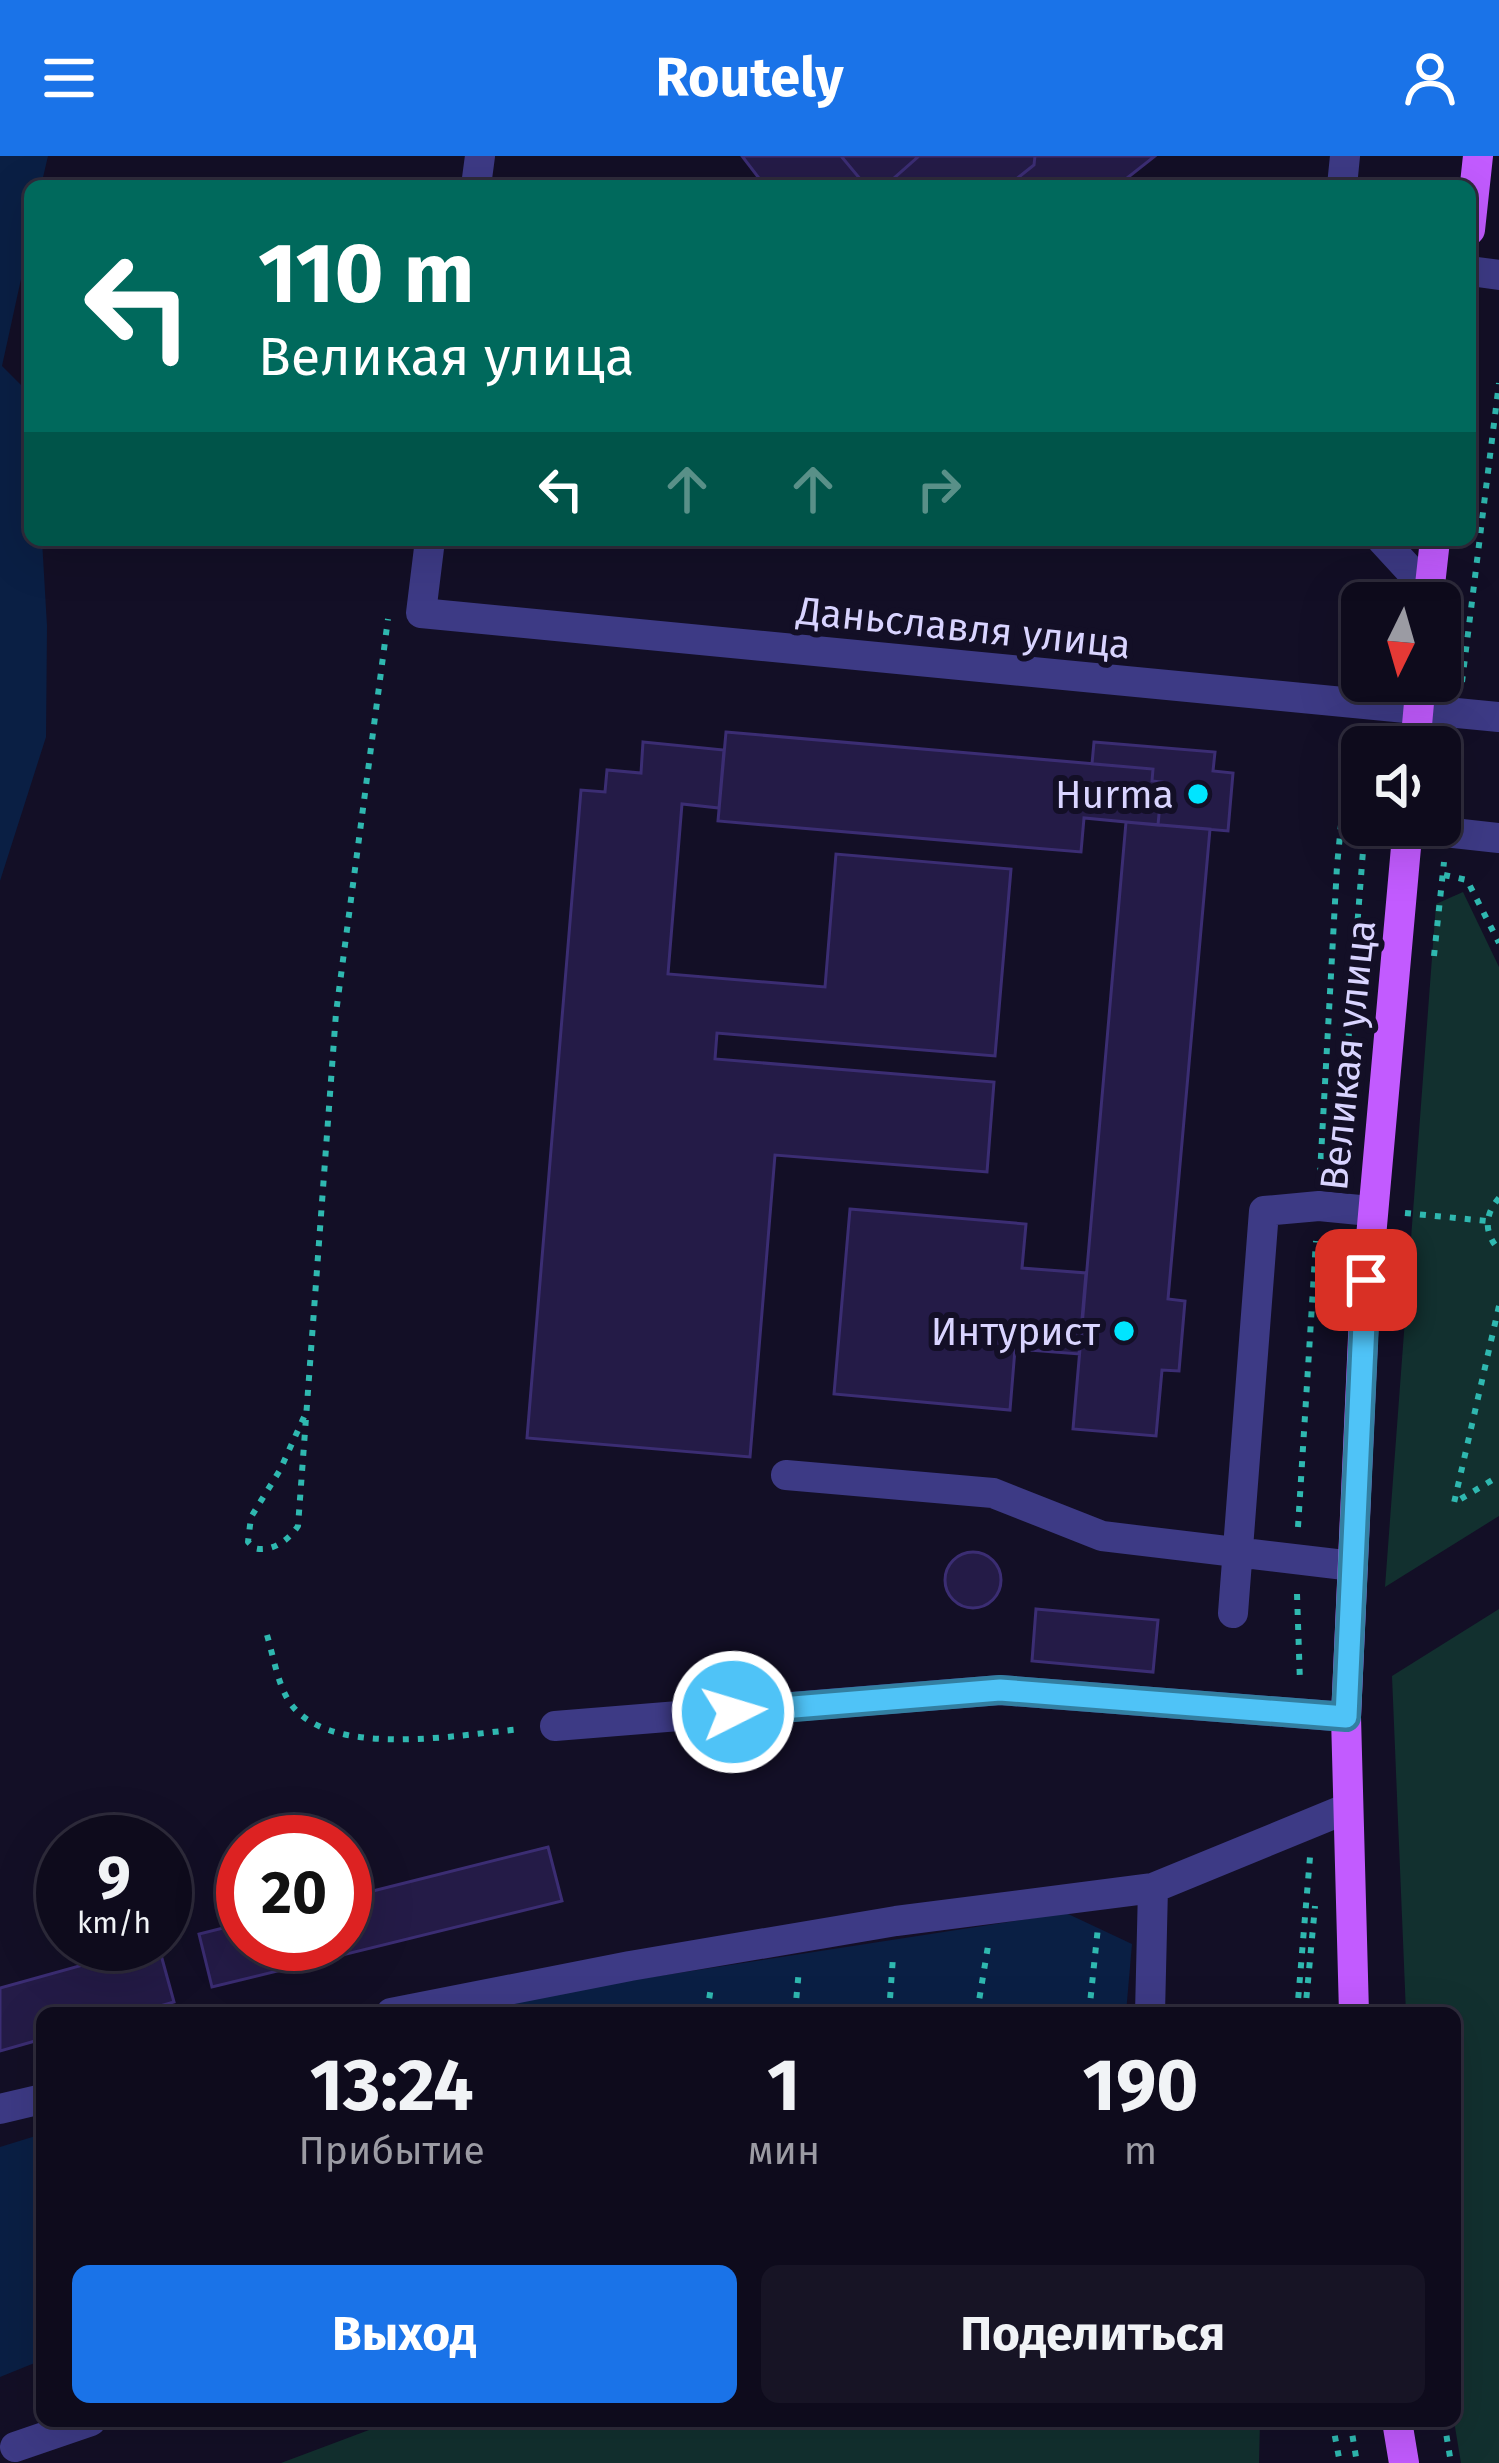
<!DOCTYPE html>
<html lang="ru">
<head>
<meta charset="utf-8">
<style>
  body { margin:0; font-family:"Fira Sans",sans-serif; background:#171425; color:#f1f3f6; height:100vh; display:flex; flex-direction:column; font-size:45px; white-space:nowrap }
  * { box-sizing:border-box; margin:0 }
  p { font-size:39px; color:#9b9ba3 }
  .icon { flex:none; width:66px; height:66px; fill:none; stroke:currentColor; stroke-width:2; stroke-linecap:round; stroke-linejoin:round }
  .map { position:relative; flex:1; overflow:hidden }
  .panel { position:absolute; left:36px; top:1851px; width:1425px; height:420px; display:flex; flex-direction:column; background:#0e0b1c; border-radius:18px; box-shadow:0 12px 48px #0002,0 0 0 3px #2e2b3b }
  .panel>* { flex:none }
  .guide { position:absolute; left:24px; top:24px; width:1452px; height:366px; border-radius:18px; box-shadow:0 12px 48px #0002,0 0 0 3px #2e2b3b; background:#00695c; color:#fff; overflow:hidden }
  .needle { width:78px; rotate:185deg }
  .tools { position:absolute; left:1341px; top:426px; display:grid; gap:24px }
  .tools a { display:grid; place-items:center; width:120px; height:120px; border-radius:18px; background:#0e0b1c; box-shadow:0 12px 48px #0002,0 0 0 3px #2e2b3b; font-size:60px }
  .speed { position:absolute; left:36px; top:1659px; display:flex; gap:24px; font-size:60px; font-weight:700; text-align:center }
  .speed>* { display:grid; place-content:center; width:156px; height:156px; border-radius:50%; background:#0e0b1c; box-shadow:0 12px 48px #0002,0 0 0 3px #2e2b3b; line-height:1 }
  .speed small { font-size:30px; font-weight:400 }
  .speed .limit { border:18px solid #d22; background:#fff; color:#111 }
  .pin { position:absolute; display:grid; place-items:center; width:102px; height:102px; color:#fff; margin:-51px; border-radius:24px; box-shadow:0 6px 18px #0006 }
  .me { position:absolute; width:132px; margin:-66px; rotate:85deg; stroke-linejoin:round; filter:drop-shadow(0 0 9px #0008) }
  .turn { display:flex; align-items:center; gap:42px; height:252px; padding:0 36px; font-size:54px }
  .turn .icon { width:156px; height:156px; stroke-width:2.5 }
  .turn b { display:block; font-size:84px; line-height:102px }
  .lanes { display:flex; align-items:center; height:114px; padding:0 36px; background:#0003; justify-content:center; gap:60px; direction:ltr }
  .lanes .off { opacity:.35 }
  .eta { display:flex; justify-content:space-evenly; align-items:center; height:204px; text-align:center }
  .eta b { font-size:72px; font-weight:700; line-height:84px }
  .cta { display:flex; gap:24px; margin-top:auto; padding:24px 36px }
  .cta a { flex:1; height:138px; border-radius:18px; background:#1a73e8; color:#fff; font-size:48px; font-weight:700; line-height:138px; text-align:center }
  .cta a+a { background:#171425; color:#f1f3f6 }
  header { display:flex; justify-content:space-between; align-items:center; height:156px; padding:0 36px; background:#1a73e8; color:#fff; font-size:54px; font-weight:700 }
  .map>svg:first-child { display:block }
  .green { fill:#12302f }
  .water { fill:#0a1f44 }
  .building { fill:#241b47; stroke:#3b2d73; stroke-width:3 }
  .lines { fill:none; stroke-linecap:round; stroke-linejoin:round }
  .path { stroke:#2fb8b0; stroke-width:6; stroke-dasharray:6 9; stroke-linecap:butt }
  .minor { stroke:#3d3a85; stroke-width:30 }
  .major { stroke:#c25bff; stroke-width:30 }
  .route-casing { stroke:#337fa1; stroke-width:30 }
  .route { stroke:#4fc3f7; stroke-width:21 }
  .poi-dot { fill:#00e5ff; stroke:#130f26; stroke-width:4.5 }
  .labels { text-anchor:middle; stroke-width:12; stroke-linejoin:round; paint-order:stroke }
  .street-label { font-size:39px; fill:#d9d4ff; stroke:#130f26 }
  .poi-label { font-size:39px; fill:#d9d4ff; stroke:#130f26; text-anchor:end }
</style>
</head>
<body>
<header><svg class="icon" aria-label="menu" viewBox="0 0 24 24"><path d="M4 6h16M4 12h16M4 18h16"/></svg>Routely<svg class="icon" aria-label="person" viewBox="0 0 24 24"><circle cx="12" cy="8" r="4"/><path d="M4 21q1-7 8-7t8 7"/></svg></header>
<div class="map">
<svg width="1499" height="2307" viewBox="0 0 1499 2307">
  <rect width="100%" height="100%" fill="#130f26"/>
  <path class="green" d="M1463,736L1499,811V1360L1385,1431L1436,748Z
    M1499,1453V2307H1461L1454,2265L1455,1857H1406L1392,1520Z
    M393,2265H1260L1259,2307H281Z"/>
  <path class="water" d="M0,0H48L41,30H30V82L2,210L30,238V384H42L47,470L46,581L0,725Z
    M1066,1757L1132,1788L1126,1857H441L464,1850Z
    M42,1978V2204L0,2221V1991Z"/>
  <path class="building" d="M742,0H1155L1117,30H765Z
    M841,0H919L885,30H866Z
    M919,0H1035L1034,9L1010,28L943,23L934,30H885Z
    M726,576L1153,613L1152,625L1162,626L1158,669L1084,662L1081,696L718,665Z
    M643,586L724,594L719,652L682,648L668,818L825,831L836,698L1011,713L995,900L717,877L715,903L994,926L987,1016L775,999L750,1301L527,1282L581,634L605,636L607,614L641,617Z
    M1094,586L1215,596L1213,615L1233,617L1228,675L1158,669L1162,626L1152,625L1153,613L1092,608Z
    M1126,666L1210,673L1168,1143L1185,1145L1179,1215L1162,1214L1156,1280L1073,1273Z
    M850,1053L1026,1068L1022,1112L1086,1117L1079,1198L1015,1193L1010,1254L834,1238Z
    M945 1424a28 28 0 1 1 56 0a28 28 0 1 1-56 0Z
    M1036,1453L1158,1464L1153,1516L1032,1505Z
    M548,1691L562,1745L212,1831L199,1778L243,1767V1788H345V1742Z
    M158,1788L174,1846L136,1857H42V1883L0,1895V1832Z"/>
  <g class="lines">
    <path class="path" d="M1354,512L1356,492H1362
      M1462,526L1499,227
      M1449,645L1455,587
      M1444,719L1467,724L1499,787
      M1434,800L1444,706
      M1320,1018L1337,710L1350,576
      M1338,1018L1365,669
      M1499,1042C1484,1059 1484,1077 1499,1094
      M1405,1057L1487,1065
      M1499,1150L1454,1347L1499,1320
      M304,1261L280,1314L251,1361L248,1386L254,1392C271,1397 289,1384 298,1370L336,857L388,463
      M1298,1371L1316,1085
      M1297,1438L1300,1527
      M267,1479C273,1499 277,1524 287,1542C323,1606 461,1578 522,1573
      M707,1857L711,1831
      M795,1857L799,1813
      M889,1857L893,1801
      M977,1857L989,1784
      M1089,1857L1098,1771
      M1297,1857L1310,1701
      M1305,1857L1315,1750
      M1332,2265L1340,2307
      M1350,2265L1357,2307
      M1444,2265L1451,2307"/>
    <path class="minor" d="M476,30L480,0
      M1342,30L1345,0
      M1470,115L1499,119
      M430,384L421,457L1499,561
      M1382,384L1429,435
      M1408,672L1499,682
      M786,1319L993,1337L1102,1380L1353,1410
      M1233,1457L1264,1055L1319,1050L1370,1055
      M555,1570L1000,1534L1346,1561
      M391,1857L630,1810L896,1765L1153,1732L1348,1652
      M1150,1857L1153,1732
      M0,1953L42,1943
      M15,2291L91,2265"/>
    <path class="major" d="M1470,74L1478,0
      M1428,447L1435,384
      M1415,591L1421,525
      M1354,1857L1346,1561L1364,1159L1408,669
      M1397,2265L1404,2307"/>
  </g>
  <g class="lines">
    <g class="route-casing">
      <path id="route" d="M733,1556L1000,1534L1346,1561L1366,1124"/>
    </g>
    <use href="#route" class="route"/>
  </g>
  <g class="poi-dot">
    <circle cx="1198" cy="638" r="12"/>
    <circle cx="1124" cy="1175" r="12"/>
  </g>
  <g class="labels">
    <g class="street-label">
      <text transform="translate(964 471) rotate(6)" y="14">Даньславля улица</text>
      <text transform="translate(1347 899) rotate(-84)" y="14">Великая улица</text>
    </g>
    <g class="poi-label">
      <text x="1174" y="652">Hurma</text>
      <text x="1100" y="1189">Интурист</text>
    </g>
  </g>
</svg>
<div class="tools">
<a><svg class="needle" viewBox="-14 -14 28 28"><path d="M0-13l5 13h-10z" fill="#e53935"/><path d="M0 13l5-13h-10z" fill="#9b9ba3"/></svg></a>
<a><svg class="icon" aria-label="sound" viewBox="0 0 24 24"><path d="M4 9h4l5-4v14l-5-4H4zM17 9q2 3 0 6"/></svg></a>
</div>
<div class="speed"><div>9<small>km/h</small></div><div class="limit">20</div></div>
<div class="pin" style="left:1366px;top:1124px;background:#d93025"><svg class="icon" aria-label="arrive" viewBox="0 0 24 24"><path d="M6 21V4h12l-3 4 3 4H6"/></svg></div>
<svg class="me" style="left:733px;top:1556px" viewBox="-20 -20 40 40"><circle r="17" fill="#4fc3f7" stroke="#fff" stroke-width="3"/><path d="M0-11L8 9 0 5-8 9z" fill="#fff"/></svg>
<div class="guide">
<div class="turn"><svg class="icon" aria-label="left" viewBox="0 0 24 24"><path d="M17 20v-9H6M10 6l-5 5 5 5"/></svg><div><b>110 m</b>Великая улица</div></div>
<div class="lanes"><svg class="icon" aria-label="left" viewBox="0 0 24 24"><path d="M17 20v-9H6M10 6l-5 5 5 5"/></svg><svg class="icon off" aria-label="ahead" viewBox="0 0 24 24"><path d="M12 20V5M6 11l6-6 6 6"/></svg><svg class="icon off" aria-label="ahead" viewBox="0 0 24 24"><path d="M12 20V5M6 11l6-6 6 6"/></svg><svg class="icon off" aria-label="right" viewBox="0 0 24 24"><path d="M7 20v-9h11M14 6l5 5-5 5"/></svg></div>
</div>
<section class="panel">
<div class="eta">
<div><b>13:24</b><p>Прибытие</p></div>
<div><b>1</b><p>мин</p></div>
<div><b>190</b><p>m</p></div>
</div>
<div class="cta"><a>Выход</a><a>Поделиться</a></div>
</section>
</div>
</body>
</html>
